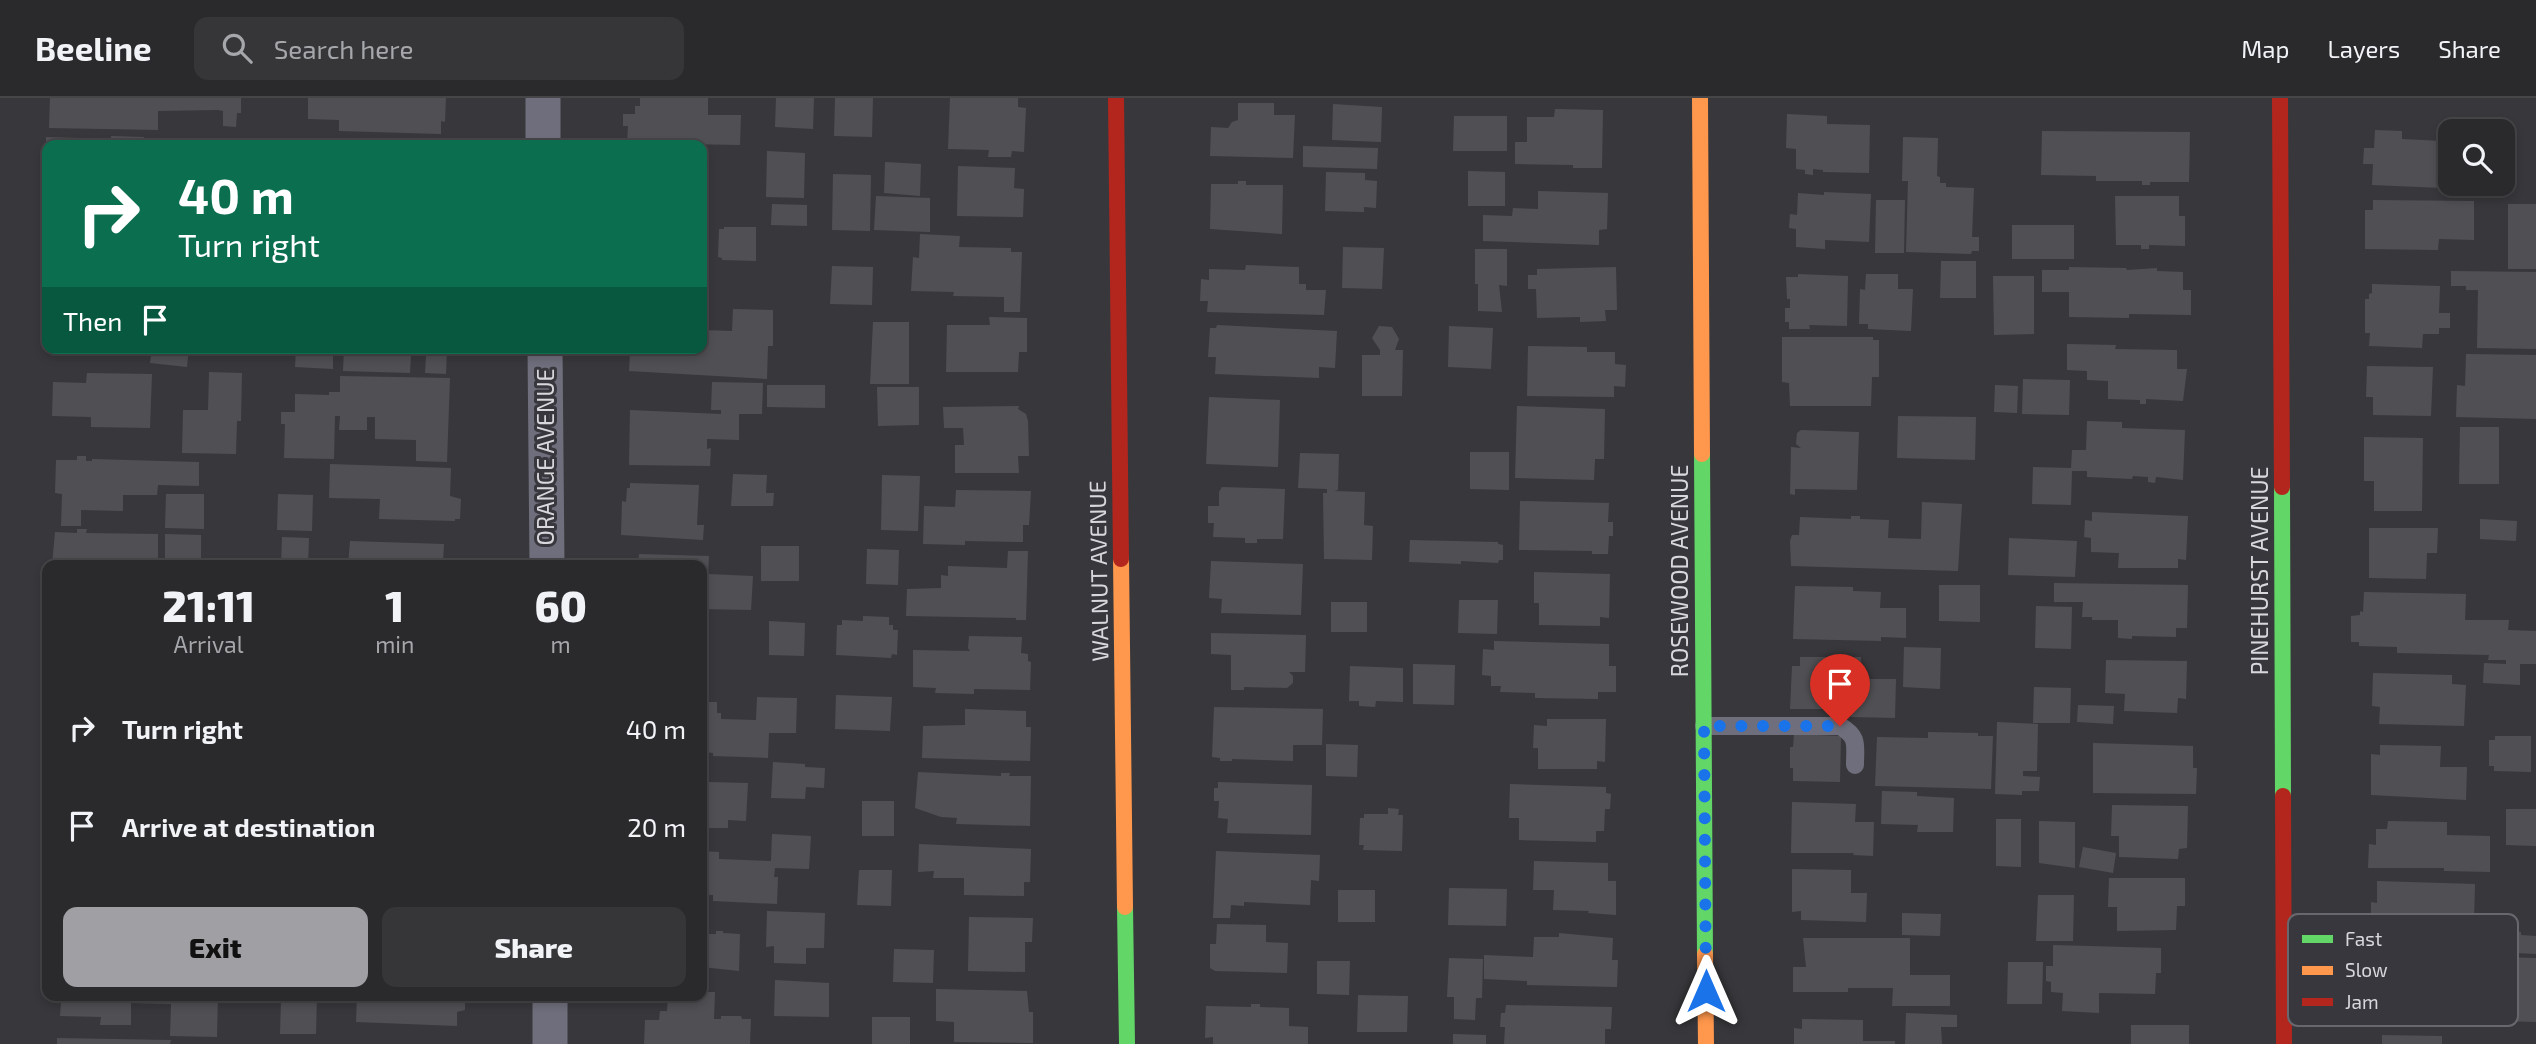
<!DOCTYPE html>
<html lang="en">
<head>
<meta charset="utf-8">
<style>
  body { margin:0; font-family:"Exo 2",sans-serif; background:#363639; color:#f1f3f6; height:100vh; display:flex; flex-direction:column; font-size:26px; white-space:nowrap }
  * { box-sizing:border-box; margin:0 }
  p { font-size:23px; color:#a5a7aa }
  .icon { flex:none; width:38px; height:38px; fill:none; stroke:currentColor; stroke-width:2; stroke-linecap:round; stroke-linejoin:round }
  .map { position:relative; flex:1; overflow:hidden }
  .drawer { position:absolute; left:42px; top:462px; width:665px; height:441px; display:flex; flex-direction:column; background:#2a2a2d; border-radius:14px; box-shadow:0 4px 10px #0003,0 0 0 2px #464649 }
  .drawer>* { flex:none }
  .guide { position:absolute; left:42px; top:42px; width:665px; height:214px; border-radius:14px; box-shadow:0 4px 10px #0003,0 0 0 2px #464649; background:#0b6e4f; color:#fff; overflow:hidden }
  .controls { position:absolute; left:2438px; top:21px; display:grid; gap:14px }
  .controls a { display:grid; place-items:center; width:77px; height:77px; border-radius:14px; background:#2a2a2d; box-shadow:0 4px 10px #0003,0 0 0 2px #464649; font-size:35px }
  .pin { position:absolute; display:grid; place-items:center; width:60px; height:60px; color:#fff; margin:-72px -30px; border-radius:50% 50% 50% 0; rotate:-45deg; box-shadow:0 0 7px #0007 }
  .pin .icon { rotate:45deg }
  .me { position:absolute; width:77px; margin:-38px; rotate:0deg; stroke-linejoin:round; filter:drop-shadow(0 0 5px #0008) }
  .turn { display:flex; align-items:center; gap:24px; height:147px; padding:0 21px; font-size:32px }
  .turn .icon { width:91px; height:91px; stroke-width:2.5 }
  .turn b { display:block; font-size:49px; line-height:60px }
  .then { display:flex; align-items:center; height:66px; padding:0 21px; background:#0003; gap:14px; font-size:26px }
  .eta { display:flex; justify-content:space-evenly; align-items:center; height:119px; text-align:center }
  .eta b { font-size:42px; font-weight:800; line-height:49px }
  .primary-button { display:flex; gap:14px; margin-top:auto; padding:14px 21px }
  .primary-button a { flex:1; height:80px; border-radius:14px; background:#a0a0a4; color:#111; font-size:28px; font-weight:800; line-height:80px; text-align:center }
  .primary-button a+a { background:#363639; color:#f1f3f6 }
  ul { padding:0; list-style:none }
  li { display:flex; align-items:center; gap:21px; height:98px; padding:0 21px }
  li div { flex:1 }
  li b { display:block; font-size:26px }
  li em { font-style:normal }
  header { display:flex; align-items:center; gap:42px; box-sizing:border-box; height:98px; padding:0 35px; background:#2a2a2d; border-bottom:2px solid #464649 }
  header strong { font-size:33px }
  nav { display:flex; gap:38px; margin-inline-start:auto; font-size:24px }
  .search { width:490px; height:63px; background:#363639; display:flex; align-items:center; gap:18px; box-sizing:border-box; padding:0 24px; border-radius:14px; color:#a5a7aa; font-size:26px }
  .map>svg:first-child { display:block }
  .building { fill:#505054 }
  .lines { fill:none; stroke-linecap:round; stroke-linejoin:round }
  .lane { stroke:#6f6e7c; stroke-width:18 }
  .street { stroke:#6f6e7c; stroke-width:35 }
  .fast { stroke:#63d668; stroke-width:16 }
  .slow { stroke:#ff974d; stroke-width:16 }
  .jam { stroke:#b3261e; stroke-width:16 }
  .route { stroke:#1a73e8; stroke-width:12; stroke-dasharray:0 21.6 }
  .labels { text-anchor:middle; stroke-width:6; stroke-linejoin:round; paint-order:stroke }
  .street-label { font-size:23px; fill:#d8d8dc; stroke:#37373d }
  .key { fill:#37373d; stroke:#67676d; stroke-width:2 }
  .key-label { font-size:19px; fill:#d8d8dc }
</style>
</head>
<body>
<header>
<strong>Beeline</strong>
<div class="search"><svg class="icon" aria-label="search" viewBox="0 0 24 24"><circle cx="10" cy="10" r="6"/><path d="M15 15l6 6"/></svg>Search here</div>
<nav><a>Map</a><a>Layers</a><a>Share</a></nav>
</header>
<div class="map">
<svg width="2536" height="946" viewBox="0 0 2536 946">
  <rect width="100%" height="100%" fill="#38383c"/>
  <path class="building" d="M50,0H241V15H237L236,29L223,28V13L218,12L158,13V32L49,30Z
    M308,0H446L445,24L441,23V36L339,33V22L308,21Z
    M640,0H708V17H741L740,47L627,45L628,28H623V16H635V8H640Z
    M776,0H814L813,31L775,29Z
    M835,0H873L872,39L834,38Z
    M950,0H1018V9L1026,10L1024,54L1012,53L1011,59H988L989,52L948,51Z
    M1238,5H1274V17H1295L1293,60L1210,58L1211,29L1228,30L1232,24L1238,22Z
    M1333,6L1382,9L1381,44L1332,42Z
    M1555,11L1603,12L1602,70H1573V67L1515,66V44H1527V19H1554Z
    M1787,16L1827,18V26L1870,27L1869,75L1823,74V72L1813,71V77L1805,76V72L1796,71V51L1786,50Z
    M1454,18H1507V53H1453Z
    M2375,32L2402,33V41L2442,43V34H2450V86H2466L2465,91L2372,87L2373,66H2363L2364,50H2374Z
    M2042,33L2190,34L2189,84H2150V87H2142V83H2096V78L2041,77Z
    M111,38L144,39L143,47H46V39L111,41Z
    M1903,39L1938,40L1937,78L1940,79V85H1946V89L1974,90L1972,139H1979V153H1972L1971,156L1906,154L1908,83H1902Z
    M251,42L290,43V47H251Z
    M155,43H198V47H155Z
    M1303,48L1378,50L1377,71L1303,69Z
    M767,53L805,55L804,100L766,99Z
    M2502,56H2513L2512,95L2478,94V86H2502Z
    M885,64L921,66L920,98L884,95Z
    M958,68L1015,70L1014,90L1024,91L1023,119L957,118Z
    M1468,73L1505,74V108H1468Z
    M1326,74L1365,75V82L1377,83L1376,110L1364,109V114L1325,113Z
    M833,76L871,77L870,133L832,132Z
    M1238,83H1246V87H1283L1282,136L1210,131L1211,86H1238Z
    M1538,93L1608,95L1607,131L1599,132V147L1483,143V117L1512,118L1513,110L1538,111Z
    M1824,94L1871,96L1869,144L1825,142V151L1796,149V131L1789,130L1790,116L1797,117L1798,95L1824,97Z
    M876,98L930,100V134L874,132Z
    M2115,98H2179V118H2185V148L2149,147V151H2141V147H2116Z
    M1876,102H1905L1904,155H1875Z
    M2373,102L2474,103V142L2439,141L2438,152L2365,151V112H2373Z
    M772,106L807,107V128L771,127Z
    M2508,106H2536V171H2508Z
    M2012,127H2074V161H2012Z
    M724,129H756V163L722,162V160L718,159L719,131H724Z
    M920,136L960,138L959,149L1011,150V154H1022L1020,214H1004V199L953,198L954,194L911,193L913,159L919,160Z
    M1343,149L1384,150L1382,191L1342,190Z
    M1475,151H1507V188L1499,187L1502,214L1478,213V186H1475Z
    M1941,163H1976V200H1940Z
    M1246,167L1299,169V186H1306V192H1326L1324,217L1207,214L1208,203H1200L1201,181L1209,182V171L1245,172Z
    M832,168L873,169L872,207L830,206Z
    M1616,169L1617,212H1605L1606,223L1580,224V219L1537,220L1536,191H1528V177H1537V171Z
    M2069,169L2126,170L2127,172L2157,170V173L2183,174V192H2191V217L2129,216V220L2069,219V194H2042V172H2069Z
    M2451,173L2536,174V251L2477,250L2478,192H2466V188H2451Z
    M1798,176L1848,178L1847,228L1809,227L1810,231H1789V224H1785V210H1790V201H1787L1786,179H1798Z
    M1866,176H1898V191H1913L1911,233L1868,231V226H1859L1860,191L1865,192Z
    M1993,178H2034V236L1994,237Z
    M2372,186L2440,188L2439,215H2450V230H2439V236H2423L2422,250L2369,248L2370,235H2365V201H2369V196L2372,195Z
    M733,211L773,212V248H768L767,281L629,273L630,255H621V250H702V232L732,233Z
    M989,219L1027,220V254H1019L1018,274H946L947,227H990Z
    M873,224H909V286H870Z
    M1217,227L1337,233L1335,270L1319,269V280L1215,276L1216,259H1208L1210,230H1216Z
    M1379,228L1392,229L1399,241L1395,252H1403L1402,298H1362V257H1380V252L1372,240Z
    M1449,228L1493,230L1491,271L1448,269Z
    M1782,239H1873V242H1879V279H1872L1871,308H1790L1789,285L1782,284Z
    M2067,246L2116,247L2115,251L2177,252V271H2187L2183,303L2146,301V306H2140V302L2108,301V283L2087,282V273L2067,272Z
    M1528,248L1587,249V254H1615V266L1626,267L1625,289L1614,288V299L1527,298Z
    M152,250H189L187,269L150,265Z
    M296,250H333V271L295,269Z
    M344,250H447L446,276L425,275L426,258H411L410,275L343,273Z
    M2466,256L2536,257V321L2456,319L2457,287L2465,288Z
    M2367,268L2433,269L2431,318L2373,317V299H2366Z
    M209,274L242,275L241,323H237L236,356L182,355L183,312H208Z
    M87,275L152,276L150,330L91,329V319L52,318L53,284L86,285Z
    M340,278L450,280L447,364L416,363V342L375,341V319H367V332H339L340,318H335L334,361L284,360L285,326H281V314H295V296L329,297V294H340Z
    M2023,281L2070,282L2069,317L2022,316Z
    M712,284L763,285L762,316H739V342L707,341V351L711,350L710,368L629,367L630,312L721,316V312H711Z
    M767,287H825V310L767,309Z
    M1995,287L2018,288L2017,315L1994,314Z
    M877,289H919V327L878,328Z
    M1209,299L1280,302L1278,369L1206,366Z
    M1019,308L1018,311L1026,316L1028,323L1029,358H1018L1019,375H955V347H964L963,330H944L943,309Z
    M1517,308L1605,311L1604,361H1595L1594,382L1515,380Z
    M1898,318L1976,319L1975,362L1897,360Z
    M2087,323L2122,324V330L2185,332L2183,382L2156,379L2155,385L2148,384V379L2133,378L2132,381L2087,379V373H2072L2071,407L2032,406L2033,369L2071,370L2072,352H2086Z
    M2460,329H2499V386H2459Z
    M1801,332L1859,334L1857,392L1795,391V397L1790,396L1791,349L1801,350L1796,346L1797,335Z
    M2364,339L2423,340L2422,413H2374V383H2364Z
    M1470,354H1509V392L1470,391Z
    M1300,355L1339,356L1338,392L1334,393L1365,394L1364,427L1373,428L1372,462L1324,461L1323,395H1327V391L1298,390Z
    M77,358H86V363H92V361L199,364V388L158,387L157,397H123V413L81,412V428H61L62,396L55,395L56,362H77Z
    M330,366L451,370L450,398L461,401L460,421H455V423L379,421L380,401L329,400Z
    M733,376L767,377L766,395H774L773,408H731Z
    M882,377L920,378L918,433L881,432Z
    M630,385L699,387L697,427H704L703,442L621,437L622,403L626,404L627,390H630Z
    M1222,389L1285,391L1283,441H1257V445H1245V440L1213,439L1214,425H1208V408H1219V394Z
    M956,392L1031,393L1029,427H1023V444L965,443V447L923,446L924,408L955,409Z
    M166,396H204V431L165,430Z
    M278,396L313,397L312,433L277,432Z
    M1520,403L1609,405L1608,424H1613V438H1609L1608,456H1592V453L1519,452Z
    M1922,404L1962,406L1958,473L1791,468L1790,443L1792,437H1799L1800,419L1851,421V418H1860V421L1889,422L1888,440L1921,441Z
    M2092,414L2188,418L2186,462L2178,461V470H2118L2119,455L2091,454V440L2084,439L2085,422L2092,423Z
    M2480,421L2517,423L2516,443L2480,441Z
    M2369,430H2438L2437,455H2427L2426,481L2369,480Z
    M77,431H87L86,435L158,436V467H52L55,434L77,435Z
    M165,436L201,437V462L165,461Z
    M282,439L309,440L308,467H281Z
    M2009,440L2077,443L2075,479L2008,477Z
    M1410,442L1498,444V446L1503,447V462H1499L1498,465L1461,463V466L1409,464Z
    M350,443L444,446L443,463H451L450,467H348Z
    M761,448H799V483H761Z
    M867,451L899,452L898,487L866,486Z
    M1008,453H1028L1026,522H1016V520L906,518L907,491L941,490V477L948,478V468L1007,470Z
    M639,456L709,458L708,476L753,478L751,512L702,511V467H638Z
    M1211,463L1303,466L1301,517L1221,515L1222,501L1209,500Z
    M1534,474L1610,476L1609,520L1600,519V528L1539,527V505H1534Z
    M2054,485L2188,487L2187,530H2176V539L2132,538V541L2118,540V522H2092V519H2082L2083,504H2054Z
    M1939,487H1980V524L1939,523Z
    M1795,488L1853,489V493L1881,494L1880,510H1906V540L1881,539V543L1793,541Z
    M2364,494L2466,496L2465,522H2509L2508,532L2536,533V566H2520V587L2483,585L2484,565L2506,566V562H2488L2489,557L2397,555V549L2359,548V544H2351V518L2360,517V513L2363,514Z
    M1459,502H1498L1497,536L1458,535Z
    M1331,504H1367V534H1331Z
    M2036,508L2072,509L2071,551L2035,550Z
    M863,518L889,519V527H893V532H898L897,557L892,556L891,560L836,557L837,527H842V522L863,523Z
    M769,523L805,525L804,558L769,557Z
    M702,532H707V582H702Z
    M1211,535L1306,537L1305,574H1289L1293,578V585L1287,590L1244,589V592H1231V557L1211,556Z
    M969,538L1022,539L1021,555L1028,556V563L1031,564L1030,592L974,591V596L935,595L936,590L913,589V552L970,553L968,550Z
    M1494,543L1609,546V568H1616V594H1598V601L1535,600V595L1500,594L1501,588H1491V578L1482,577L1483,551L1494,552Z
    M1904,549L1941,550L1940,591L1903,589Z
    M1800,559H1861L1860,581H1896L1895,620L1851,619V611H1790L1792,568H1800Z
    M2106,562L2187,563L2186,601L2178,600L2177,615L2124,613L2125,596L2105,595Z
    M1413,566L1455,567L1454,607L1413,606Z
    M1350,568L1403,570V604L1376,603L1375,609L1359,608V603H1349Z
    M2373,575L2452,577V586L2466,587L2464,628L2379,626L2380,609L2372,608Z
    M2034,589L2071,590L2070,625H2033Z
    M836,597L892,599L890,633L835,631Z
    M757,599L797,600L796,635H769L768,660L713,658V655L702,654V604H717V615H721V621L756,622Z
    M2078,607L2114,608L2113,626L2077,624Z
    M1214,609L1323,611L1322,647H1293V663L1232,661V663H1220V660L1212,659Z
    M965,611L1026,613V629H1031L1030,663L922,660L923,628L965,627Z
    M1547,621H1606L1605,664L1597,663V671H1538V650H1533L1534,627L1547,628Z
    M1997,624L2038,626L2037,673H2023V678L2040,679L2039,693H2022V697L1995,696Z
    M1928,634L1978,635V638H1993L1991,691L1875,688L1877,639L1928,640Z
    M1794,636L1841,638L1840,684L1793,683V670H1790V649H1793Z
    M2495,638H2531V674L2494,673V668H2489V642H2495Z
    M2093,645L2193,648V670H2197L2196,696L2093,695Z
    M1326,646L1358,647L1357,679L1326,678Z
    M2380,647L2441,648L2440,669H2467L2466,702L2371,697V656L2380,657Z
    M773,664L805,666V669L825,670L824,690L806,689L805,701L771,700Z
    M918,674L1001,678V675H1010L1009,678H1031L1030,728L956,726L957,720L941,719L915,710Z
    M702,678H708V684L748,685L746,723L728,722V730H706V727H702Z
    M1218,684L1312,687L1311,737L1227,735L1228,721L1218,720L1219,703H1214V690H1218Z
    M1510,686L1606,689V695L1611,696L1610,711H1605L1604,733H1596V744L1519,742V720H1509Z
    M1882,693L1917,694V698L1954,700L1953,734H1917L1918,727L1881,726Z
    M862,703H894V738H862Z
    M1792,704L1856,706L1855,724H1874L1873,758L1853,757L1854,755H1791Z
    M2112,707L2188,708L2187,750L2179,751L2178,761L2119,759V738H2111Z
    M1388,710L1399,711L1398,717H1403L1402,753L1363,752L1364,747H1359L1360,720H1364V716H1388Z
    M2506,711H2536V748L2506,747Z
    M1996,721H2021V769L1996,768Z
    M2039,723L2075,724V770L2039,765Z
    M2388,723L2447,724V737L2490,738V774L2444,773V770H2368L2369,746L2376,747V731H2387Z
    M772,736L811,738L809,771L775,770L774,779H778L777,806L713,803V797H706V803H702V753L719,754V761L771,763Z
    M919,746L1031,751L1030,784H1024V798L964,797V780H933L934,773L918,774Z
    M2083,749L2116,755L2113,775L2079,769Z
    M1216,753L1320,757L1319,783L1311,782L1310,807L1244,804V808L1231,807L1230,820H1213Z
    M1534,763L1608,765V783H1616V817L1588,815L1589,813L1553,812L1554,792H1533Z
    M1792,771L1851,772V795H1867L1866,824L1801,822V813L1792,814Z
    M859,772H892L891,808L857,807Z
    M2109,780H2185V808H2177L2176,832L2117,833V809H2108Z
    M2377,783L2475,786L2474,822L2449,821V830H2438L2437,837L2371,836V804L2377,805Z
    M1449,790L1507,791L1506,828L1448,827Z
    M1338,792H1375V824H1338Z
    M2038,797H2074L2073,843H2036Z
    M767,813L825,815L824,850H806V866L774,865V848L766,849Z
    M1902,815L1941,816L1940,838L1902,837Z
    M969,819L1033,820L1032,844H1025V874L968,873Z
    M702,823H707V836H716V833H723V835L740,836L739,873L702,869Z
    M1217,826L1266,827V844L1288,845L1287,875L1215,873L1210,870V846H1216Z
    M2452,831L2521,834V837L2536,838V856L2451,852Z
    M1559,835L1613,840L1612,862H1618L1617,889L1527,887V883L1484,881V857L1533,859L1534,839H1559Z
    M1803,840H1910V877H1950V908H1892L1893,890H1848V894H1793V869H1806Z
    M2053,847L2161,850V875H2156L2155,896L2099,895V915L2062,913L2063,895L2051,894V884L2046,883V868H2053Z
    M894,851L934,852L933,885L893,884Z
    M2500,859L2536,860V924L2498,923V905H2494V877L2500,878Z
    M1449,860L1483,861L1482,900H1476L1475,922L1454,921V899H1447Z
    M1317,863H1350L1349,897L1317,896Z
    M2008,864H2043L2042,906H2007Z
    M775,882L829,885V919L774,918Z
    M936,891L1027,893L1029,914H1033V945L954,944V924L936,923Z
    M702,894H715L714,921H721V918H741L742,921H751L750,946H644L645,922H659L660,913H667L668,898H702Z
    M1358,897L1408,898L1407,934H1357Z
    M55,898H218L217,939L170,938L171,906L131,905V927H100L101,919L60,918L61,904H55Z
    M288,898H317L316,936H280L281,901H288Z
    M357,898H462L465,901V912L457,914V928L356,924Z
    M1251,906H1260V909L1289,910V928L1308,929V946H1213V939L1205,940L1206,908L1251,909Z
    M1506,907L1612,909L1611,931H1605V946H1504L1505,929H1500L1501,915H1505Z
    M1906,915L1957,917V929H1941L1942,946H1905Z
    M872,919H910V946H872Z
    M1802,921L1863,922V943H1895V946H1794V930L1802,931Z
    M2131,927H2189V946H2131Z
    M1453,936L1486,937V946H1453Z
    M2382,937L2442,938V946H2382Z
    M57,940L171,942L170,946H57Z"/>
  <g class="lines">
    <path class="lane" d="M1704,628H1840C1859,639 1855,647 1855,667"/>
    <path class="street" d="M543,0V47
      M545,250L547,467
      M550,898V946"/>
    <path class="fast" d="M1702,356L1705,856
      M2282,389L2283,698
      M1125,809L1127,946"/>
    <path class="slow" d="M1700,0L1702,356
      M1121,461L1125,809
      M1705,856L1706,946"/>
    <path class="jam" d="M1116,0L1121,461
      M2280,0L2282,389
      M2283,698L2284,946"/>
  </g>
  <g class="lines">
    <path class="route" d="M1706,893L1704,628H1840"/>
  </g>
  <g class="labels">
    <g class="street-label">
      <text transform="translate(546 359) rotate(-90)" y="8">ORANGE AVENUE</text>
      <text transform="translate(1099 473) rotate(-91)" y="8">WALNUT AVENUE</text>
      <text transform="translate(1680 473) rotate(-90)" y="8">ROSEWOOD AVENUE</text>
      <text transform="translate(2260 473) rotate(-90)" y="8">PINEHURST AVENUE</text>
    </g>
  </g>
  <rect x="2288" y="816" width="230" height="112" rx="10" class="key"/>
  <rect x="2302" y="837" width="31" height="8" fill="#63d668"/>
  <rect x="2302" y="868" width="31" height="9" fill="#ff974d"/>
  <rect x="2302" y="900" width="31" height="8" fill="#b3261e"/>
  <g class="key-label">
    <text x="2345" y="848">Fast</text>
    <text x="2345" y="879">Slow</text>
    <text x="2345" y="911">Jam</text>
  </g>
</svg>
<div class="controls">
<a><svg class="icon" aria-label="search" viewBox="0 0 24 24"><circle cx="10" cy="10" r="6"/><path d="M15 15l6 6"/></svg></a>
</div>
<div class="pin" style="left:1840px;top:628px;background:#d93025"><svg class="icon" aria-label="arrive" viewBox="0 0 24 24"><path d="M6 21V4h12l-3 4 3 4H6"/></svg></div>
<svg class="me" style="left:1706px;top:893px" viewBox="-20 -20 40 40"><path d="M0-17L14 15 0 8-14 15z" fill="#1a73e8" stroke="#fff" stroke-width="4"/></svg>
<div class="guide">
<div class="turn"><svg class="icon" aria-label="right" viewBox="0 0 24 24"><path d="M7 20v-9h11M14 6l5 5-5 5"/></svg><div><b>40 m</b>Turn right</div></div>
<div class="then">Then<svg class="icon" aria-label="arrive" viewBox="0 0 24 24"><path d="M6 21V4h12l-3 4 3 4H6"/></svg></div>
</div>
<section class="drawer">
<div class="eta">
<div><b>21:11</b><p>Arrival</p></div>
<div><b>1</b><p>min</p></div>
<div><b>60</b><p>m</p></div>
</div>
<ul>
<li><svg class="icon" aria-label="right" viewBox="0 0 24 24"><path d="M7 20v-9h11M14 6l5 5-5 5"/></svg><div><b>Turn right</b></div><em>40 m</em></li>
<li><svg class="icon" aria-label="arrive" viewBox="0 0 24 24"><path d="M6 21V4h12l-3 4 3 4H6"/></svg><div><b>Arrive at destination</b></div><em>20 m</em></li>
</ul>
<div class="primary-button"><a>Exit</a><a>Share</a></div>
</section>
</div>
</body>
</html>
